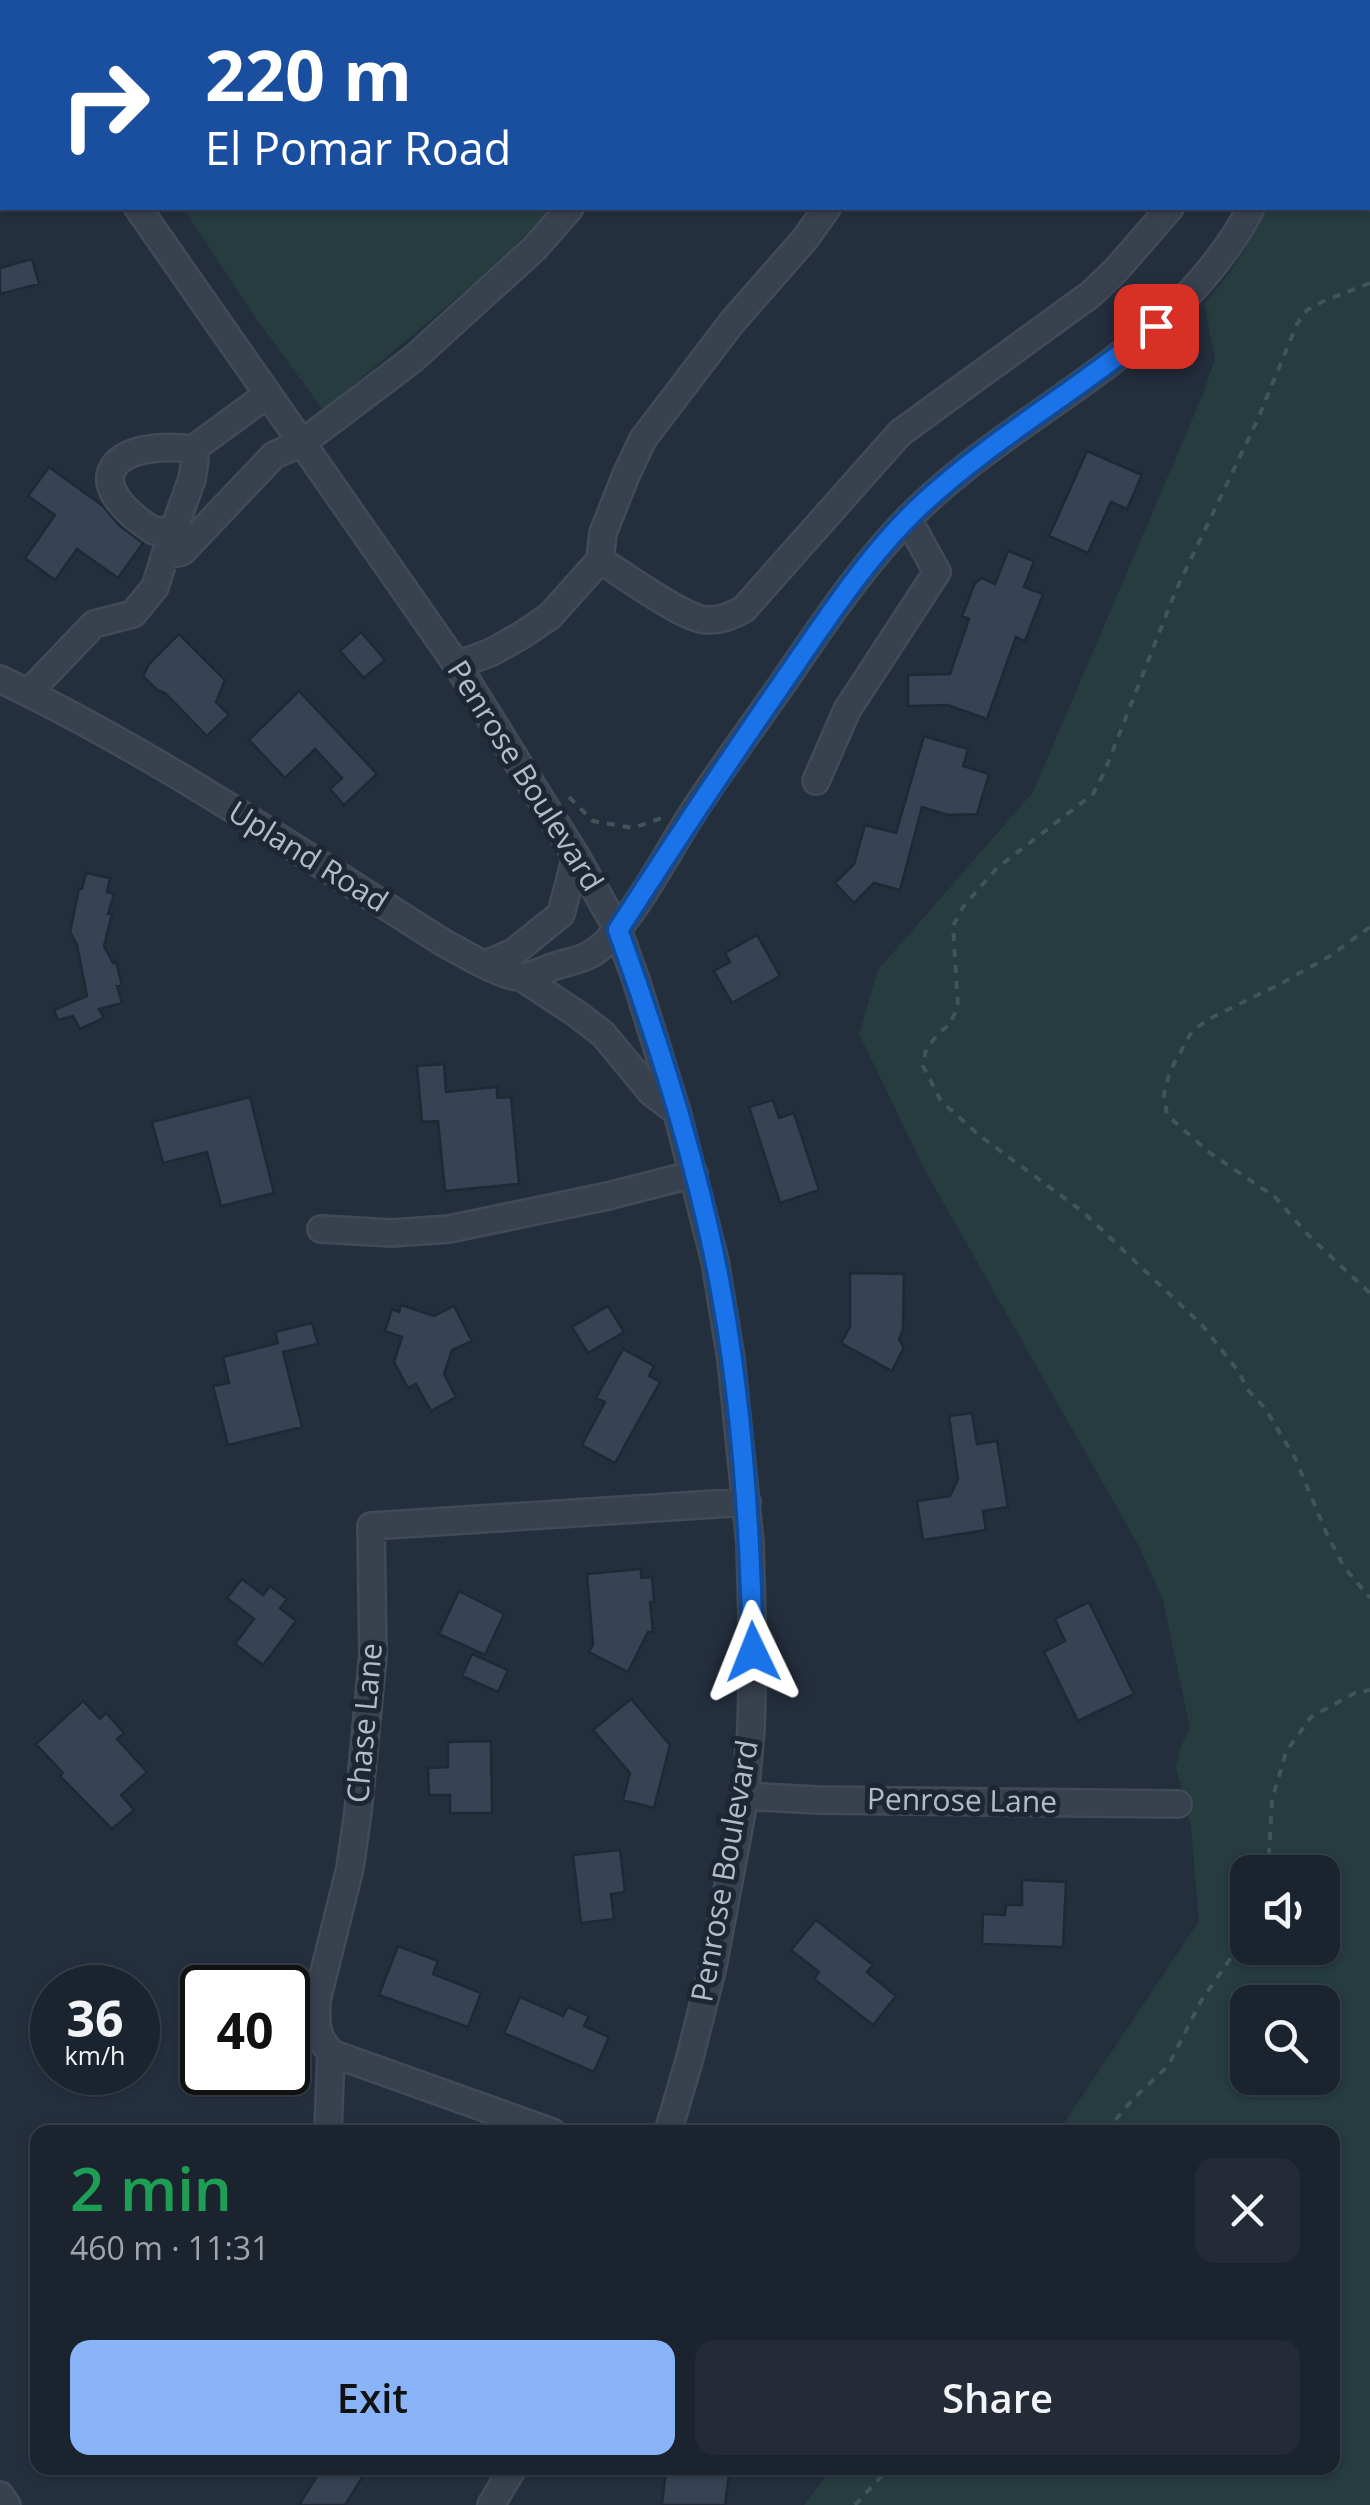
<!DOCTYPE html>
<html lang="en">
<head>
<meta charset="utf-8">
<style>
  body { margin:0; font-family:"Open Sans",sans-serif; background:#242b36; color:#f1f3f6; height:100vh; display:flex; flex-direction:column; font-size:38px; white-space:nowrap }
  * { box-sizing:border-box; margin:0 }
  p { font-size:32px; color:#a0a4aa }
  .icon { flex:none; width:55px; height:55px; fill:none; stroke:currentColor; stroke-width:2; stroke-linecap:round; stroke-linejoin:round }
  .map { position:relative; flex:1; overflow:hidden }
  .drawer { position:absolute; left:30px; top:2125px; width:1310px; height:350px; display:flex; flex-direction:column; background:#1b232e; border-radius:20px; box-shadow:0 2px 8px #0004,0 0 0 2px #39404a }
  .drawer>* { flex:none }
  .hud { position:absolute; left:0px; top:0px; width:1370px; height:210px; box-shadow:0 2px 8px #0004,0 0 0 2px #39404a; background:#1a4fa0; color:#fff; overflow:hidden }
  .tools { position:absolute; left:1230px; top:1855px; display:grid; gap:20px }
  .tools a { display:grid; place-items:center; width:110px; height:110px; border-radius:20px; background:#1b232e; box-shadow:0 2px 8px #0004,0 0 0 2px #39404a; font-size:50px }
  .speed { position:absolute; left:30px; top:1965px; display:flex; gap:20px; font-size:50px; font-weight:700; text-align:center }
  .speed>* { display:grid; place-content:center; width:130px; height:130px; border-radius:50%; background:#1b232e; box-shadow:0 2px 8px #0004,0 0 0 2px #39404a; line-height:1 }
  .speed small { font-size:25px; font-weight:400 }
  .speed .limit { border:5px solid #111; border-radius:15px; background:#fff; color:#111 }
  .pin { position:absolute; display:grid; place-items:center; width:85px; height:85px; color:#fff; margin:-42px; border-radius:20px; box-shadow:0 5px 15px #0006 }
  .me { position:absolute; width:110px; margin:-55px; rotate:358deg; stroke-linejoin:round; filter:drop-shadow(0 0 8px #0008) }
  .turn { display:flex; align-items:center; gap:35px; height:210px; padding:0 40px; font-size:45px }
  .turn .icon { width:130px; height:130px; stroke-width:2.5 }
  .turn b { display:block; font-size:70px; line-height:85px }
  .round { display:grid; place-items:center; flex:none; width:105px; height:105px; border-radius:20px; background:#242b36 }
  .overview { display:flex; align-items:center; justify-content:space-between; height:170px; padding:0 40px }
  h1 { font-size:60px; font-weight:600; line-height:75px; color:#1e9e55 }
  .button { display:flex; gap:20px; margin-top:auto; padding:20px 40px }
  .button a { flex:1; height:115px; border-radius:20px; background:#8ab4f8; color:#111; font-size:40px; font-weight:600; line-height:115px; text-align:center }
  .button a+a { background:#242b36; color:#f1f3f6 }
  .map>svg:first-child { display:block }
  .green { fill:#263c3f; fill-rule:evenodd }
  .building { fill:#364354; stroke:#1f2835; stroke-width:2.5 }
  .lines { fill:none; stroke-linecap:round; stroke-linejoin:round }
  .minor-casing { stroke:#414a57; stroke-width:30 }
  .path { stroke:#3f5557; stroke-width:4; stroke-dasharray:8 8; stroke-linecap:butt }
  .minor { stroke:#38414e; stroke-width:25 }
  .route-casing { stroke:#114b97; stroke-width:25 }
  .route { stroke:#1a73e8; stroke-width:18 }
  .labels { text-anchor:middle; stroke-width:10; stroke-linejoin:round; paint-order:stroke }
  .street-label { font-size:30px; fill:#b4bcc9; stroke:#1d2633 }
</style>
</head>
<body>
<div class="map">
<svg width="1370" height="2505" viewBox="0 0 1370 2505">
  <rect width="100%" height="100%" fill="#242f3e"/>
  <path class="green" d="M1352,0H1370V2505H804L832,2468H1332V2132H1058L1199,1921L1191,1826L1176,1767L1181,1746L1190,1728L1163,1600L1139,1546L927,1174L859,1034L878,970L1033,792L1203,394L1215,359L1204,304C1232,273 1249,246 1265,208H1368V2H1351ZM1248,1872H1322V1948H1248ZM1248,2002H1322V2078H1248Z
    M183,208H551L502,260L323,410L256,318Z"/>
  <path class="building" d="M32,259L39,284L0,294V268Z
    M1087,451L1142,475L1127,509L1111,502L1088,553L1049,536Z
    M49,467L103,506L119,525L143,543L118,578L77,549L55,580L25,558L55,515L28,496Z
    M1008,551L1034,561L1024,587L1043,594L1025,641L1016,637L987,719L948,705L908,706V675L950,674L969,619L962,616L975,583L982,578L995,584Z
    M361,632L385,660L364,678L340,651Z
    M179,634L225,680L216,702L229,715L207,736L165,693L157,690L143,676L149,664Z
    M299,691L377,774L344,805L330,789L342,778L315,749L285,778L249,740Z
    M924,736L968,749L963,766L989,774L977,814L948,815L922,807L900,890L874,883L854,903L835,883L854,864L865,825L896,833Z
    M86,873L110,878L107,892L114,894L108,914H112L104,946L113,963L116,962L122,985L117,986L122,1003L99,1009L104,1018L80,1029L73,1016L58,1020L54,1010L87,996L77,945L70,932L79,888L82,889Z
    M757,935L780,976L732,1003L714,971L730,962L725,953Z
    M444,1064L446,1092L497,1087V1098L511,1097L519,1184L445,1191L438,1121L422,1122L417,1066Z
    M250,1097L274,1193L221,1206L207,1152L163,1163L152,1122Z
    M773,1100L779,1118L794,1113L819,1190L780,1203L749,1107Z
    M850,1273L904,1274L903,1329L899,1340L904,1347L892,1371L841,1343L850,1327Z
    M401,1305L434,1316L454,1306L472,1341L452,1350L444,1374L456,1397L431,1411L416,1384L408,1388L394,1362L402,1337L385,1331L392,1309L399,1312Z
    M608,1306L624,1332L588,1353L572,1327Z
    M312,1323L318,1344L283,1352L302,1427L228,1445L213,1386L229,1383L223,1357L278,1343L275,1332Z
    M623,1349L654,1366L649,1376L660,1382L615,1463L582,1445L605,1402L596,1398Z
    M972,1413L977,1444L997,1441L1008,1507L983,1511L986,1530L923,1540L917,1501L950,1496L958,1479L949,1416Z
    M641,1569V1578L652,1577L654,1602H650L653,1632H648L628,1672L589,1652L593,1645L587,1574Z
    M242,1579L263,1595L270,1586L287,1599L280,1608L296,1621L263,1665L235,1644L254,1619L227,1598Z
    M459,1591L504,1614L485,1655L439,1634Z
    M1089,1602L1134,1694L1078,1721L1044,1652L1065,1641L1055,1619Z
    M472,1654L508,1670L498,1692L462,1676Z
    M631,1699L670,1745L654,1808L623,1800L630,1773L593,1730Z
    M83,1701L100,1719L106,1713L124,1733L117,1739L147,1772L121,1795L134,1810L112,1829L60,1776L63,1773L36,1744Z
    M491,1741L492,1813H450V1795H429L428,1768L448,1767V1742Z
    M620,1850L625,1892L611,1894L614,1919L581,1923L573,1855Z
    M1022,1880L1066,1882L1063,1947L982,1944L983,1914L1005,1915L1006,1905H1022Z
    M816,1920L873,1965L867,1972L896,1996L873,2025L814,1979L819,1972L791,1950Z
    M398,1946L438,1961L433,1974L481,1993L468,2027L379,1995Z
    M520,1997L563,2016L568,2007L589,2016L584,2026L609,2037L594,2072L504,2033Z
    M322,2468H368L345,2505H299Z
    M666,2468H730L725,2505H662Z"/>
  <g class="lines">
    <g class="minor-casing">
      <path id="minor" d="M5,0L6,2
        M1097,0L1101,2
        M729,2L731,0
        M940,2L942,0
        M1336,2L1337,0
        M138,208L457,665L576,856L618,930L636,980L677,1112L715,1261L731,1359L750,1543L753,1652L751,1729L745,1796L713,1966L689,2061L668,2132
        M173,530L154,531C74,480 113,439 193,449
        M165,555L182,552L274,455L302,443L413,359L534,249L570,208
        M600,560C623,574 682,618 706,620C720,621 732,616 744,609L900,433L1091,294L1117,269L1170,208
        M457,665L492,652L522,635L550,616L600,560L603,533L626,475L643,439L733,321L805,239L827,208
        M0,679C155,753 298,851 444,943C461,952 501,976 519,977C530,978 545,969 555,966C567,962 581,960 591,954C626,934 669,849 692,814C721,769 753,726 783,683C817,633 851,582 891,537C999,414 1173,359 1251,208
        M28,693L94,624L133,614L155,587L169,543L192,479L195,460L193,449L268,394
        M816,781L847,710L937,572L908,519
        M486,964L514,952L561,914L576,856
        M521,977L577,1014L603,1034L651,1092L677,1112
        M321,1229L392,1233L449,1229L608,1196L694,1174
        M745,1796L817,1800L1178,1804
        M328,2132L331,2053
        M552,2132L331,2053C315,2034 316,2024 317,2000L350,1868L358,1812L373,1655L371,1526L747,1502
        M0,2495L7,2505
        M491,2505L513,2468"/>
    </g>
    <path class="path" d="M1370,283L1324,301L1307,310L1297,324L1257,421L1176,590L1104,773L1093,794L997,868L963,907L953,926L958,1006L950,1024L940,1032L926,1049L923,1066L941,1101L980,1136L1082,1211L1202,1325L1239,1372L1247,1389L1265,1408L1295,1458L1326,1532L1344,1567L1370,1598
      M569,797L593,821L633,828L662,818
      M1370,927L1330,956L1280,984L1209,1019L1192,1031L1170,1071L1164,1094L1167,1115L1210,1153L1275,1197L1310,1237L1370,1293
      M1268,1872L1272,1800L1286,1752L1311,1717L1355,1693L1370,1690
      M1105,2132L1134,2098L1168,2066L1201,2001L1248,1933
      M855,2505L889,2468"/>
    <use href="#minor" class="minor"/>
  </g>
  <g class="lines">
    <g class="route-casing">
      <path id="route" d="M753,1652C750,1534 743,1413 722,1296C700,1172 661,1049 618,930C674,843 731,757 790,672C830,614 869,554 921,505C993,438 1080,389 1156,326"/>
    </g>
    <use href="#route" class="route"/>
  </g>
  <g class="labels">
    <g class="street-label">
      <text transform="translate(525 776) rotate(58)" y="10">Penrose Boulevard</text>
      <text transform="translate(308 857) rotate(32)" y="10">Upland Road</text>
      <text transform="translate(365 1723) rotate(-85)" y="10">Chase Lane</text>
      <text transform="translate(962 1801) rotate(1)" y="10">Penrose Lane</text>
      <text transform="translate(725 1871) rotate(-80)" y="10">Penrose Boulevard</text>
    </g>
  </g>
</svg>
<div class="tools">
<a><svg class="icon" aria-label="sound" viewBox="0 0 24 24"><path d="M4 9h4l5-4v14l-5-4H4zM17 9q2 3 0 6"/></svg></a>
<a><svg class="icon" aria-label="search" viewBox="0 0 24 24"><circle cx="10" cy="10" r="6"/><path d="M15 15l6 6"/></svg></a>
</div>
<div class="speed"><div>36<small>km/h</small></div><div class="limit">40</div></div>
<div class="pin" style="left:1156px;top:326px;background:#d93025"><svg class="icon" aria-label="arrive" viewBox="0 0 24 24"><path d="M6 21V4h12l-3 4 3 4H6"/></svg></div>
<svg class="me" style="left:753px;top:1652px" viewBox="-20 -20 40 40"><path d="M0-17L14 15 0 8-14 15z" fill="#1a73e8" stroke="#fff" stroke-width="4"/></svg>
<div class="hud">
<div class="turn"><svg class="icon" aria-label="right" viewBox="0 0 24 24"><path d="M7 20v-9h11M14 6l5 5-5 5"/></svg><div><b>220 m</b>El Pomar Road</div></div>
</div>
<section class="drawer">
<div class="overview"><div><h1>2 min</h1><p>460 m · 11:31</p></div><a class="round"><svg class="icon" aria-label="close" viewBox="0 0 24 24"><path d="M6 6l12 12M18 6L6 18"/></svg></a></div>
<div class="button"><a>Exit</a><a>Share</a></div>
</section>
</div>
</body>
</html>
